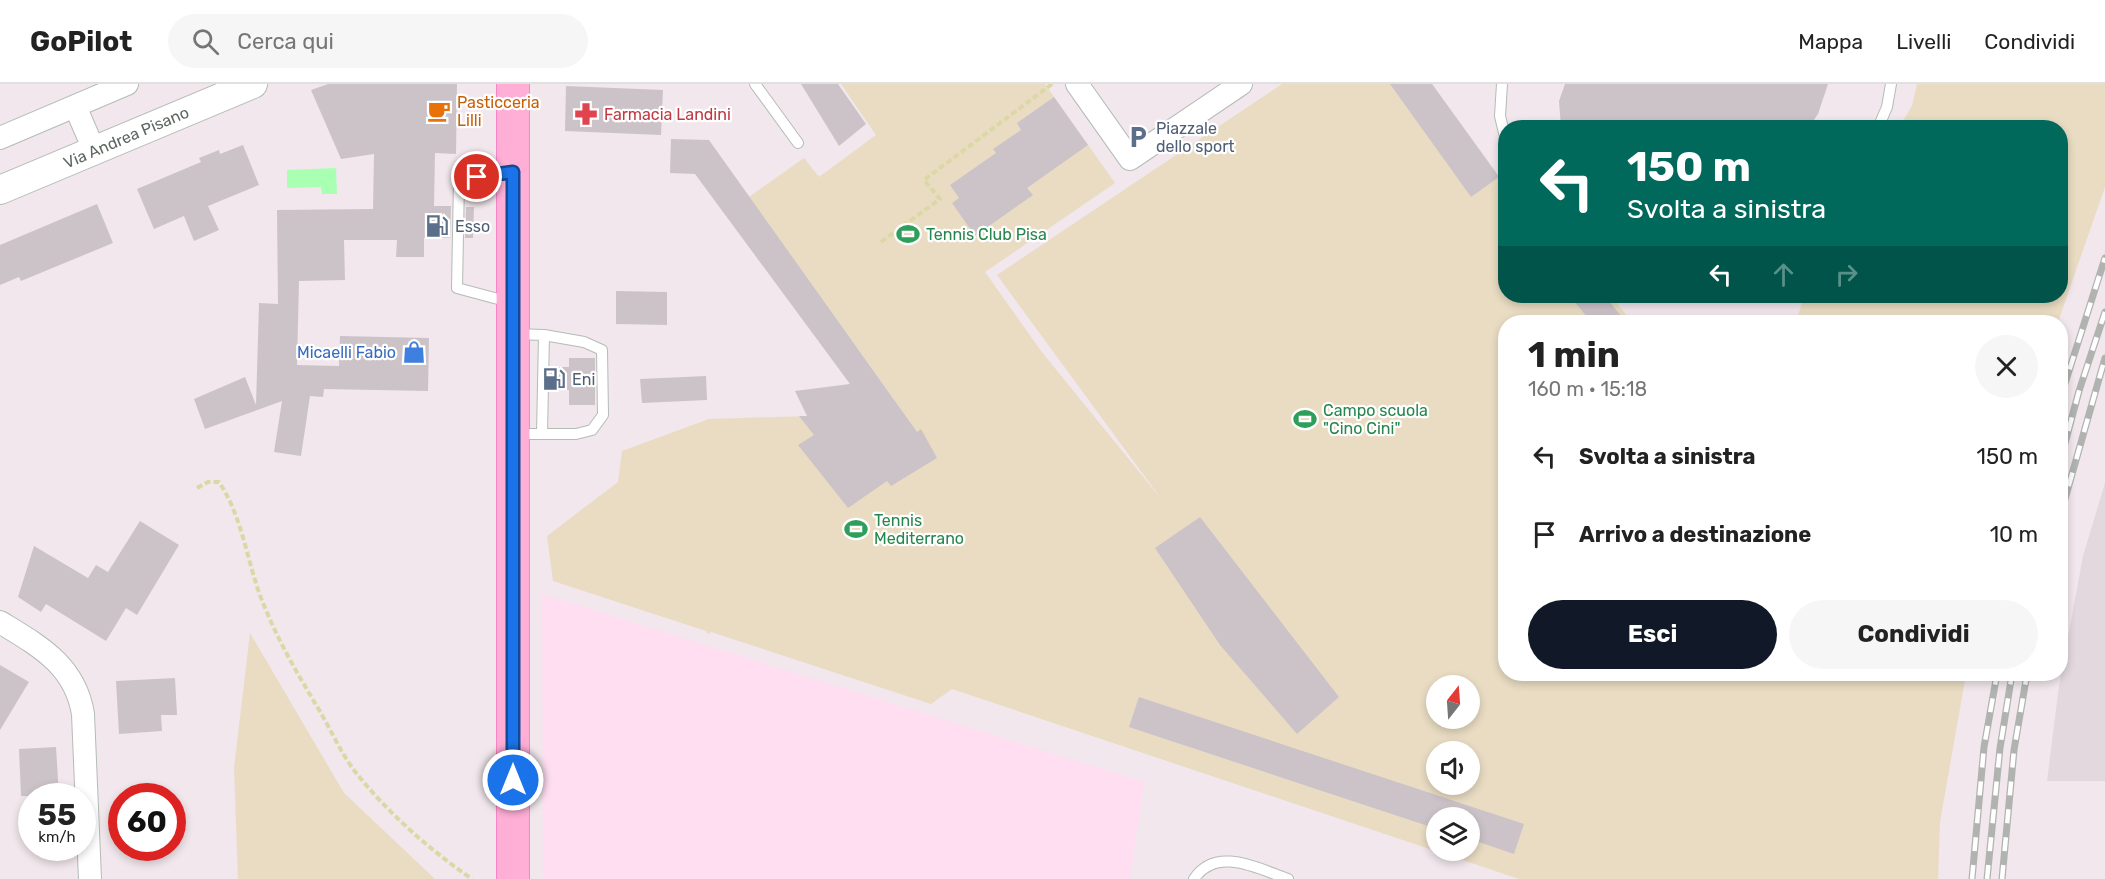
<!DOCTYPE html>
<html lang="it">
<head>
<meta charset="utf-8">
<style>
  body { margin:0; font-family:Rubik,sans-serif; background:#f6f6f6; color:#222; height:100vh; display:flex; flex-direction:column; font-size:22px; white-space:nowrap }
  * { box-sizing:border-box; margin:0 }
  p { font-size:20px; color:#767676 }
  .icon { flex:none; width:33px; height:33px; fill:none; stroke:currentColor; stroke-width:2; stroke-linecap:round; stroke-linejoin:round }
  .map { position:relative; flex:1; overflow:hidden }
  .drawer { position:absolute; left:1498px; top:231px; width:570px; height:366px; display:flex; flex-direction:column; background:#fff; border-radius:24px; box-shadow:0 3px 9px #0003 }
  .drawer>* { flex:none }
  .guide { position:absolute; left:1498px; top:36px; width:570px; height:183px; border-radius:24px; box-shadow:0 3px 9px #0003; background:#00695c; color:#fff; overflow:hidden }
  .needle { width:39px; rotate:17deg }
  .buttons { position:absolute; left:1426px; top:591px; display:grid; gap:12px }
  .buttons a { display:grid; place-items:center; width:54px; height:54px; border-radius:50%; background:#fff; box-shadow:0 3px 9px #0003; font-size:30px }
  .speed { position:absolute; left:18px; top:699px; display:flex; gap:12px; font-size:30px; font-weight:700; text-align:center }
  .speed>* { display:grid; place-content:center; width:78px; height:78px; border-radius:50%; background:#fff; box-shadow:0 3px 9px #0003; line-height:1 }
  .speed small { font-size:15px; font-weight:400 }
  .speed .limit { border:9px solid #d22; background:#fff; color:#111 }
  .pin { position:absolute; display:grid; place-items:center; width:51px; height:51px; color:#fff; margin:-26px; border:3px solid #fff; border-radius:50%; box-shadow:0 2px 6px #0007 }
  .me { position:absolute; width:66px; margin:-33px; rotate:0deg; stroke-linejoin:round; filter:drop-shadow(0 0 4px #0008) }
  .turn { display:flex; align-items:center; gap:21px; height:126px; padding:0 30px; font-size:27px }
  .turn .icon { width:78px; height:78px; stroke-width:2.5 }
  .turn b { display:block; font-size:42px; line-height:51px }
  .lanes { display:flex; align-items:center; height:57px; padding:0 30px; background:#0003; justify-content:center; gap:30px; direction:ltr }
  .lanes .off { opacity:.35 }
  .round { display:grid; place-items:center; flex:none; width:63px; height:63px; border-radius:32px; background:#f6f6f6 }
  .overview { display:flex; align-items:center; justify-content:space-between; height:102px; padding:0 30px }
  h1 { font-size:36px; font-weight:700; line-height:45px }
  .action { display:flex; gap:12px; margin-top:auto; padding:12px 30px }
  .action a { flex:1; height:69px; border-radius:36px; background:#111827; color:#fff; font-size:24px; font-weight:700; line-height:69px; text-align:center }
  .action a+a { background:#f6f6f6; color:#222 }
  ul { padding:0; list-style:none }
  li { display:flex; align-items:center; gap:18px; height:78px; padding:0 30px }
  li div { flex:1 }
  li b { display:block; font-size:22px }
  li em { font-style:normal }
  header { display:flex; align-items:center; gap:36px; box-sizing:border-box; height:84px; padding:0 30px; background:#fff; border-bottom:2px solid #e0e0e0 }
  header strong { font-size:28px }
  nav { display:flex; gap:33px; margin-inline-start:auto; font-size:21px }
  .search { width:420px; height:54px; background:#f6f6f6; display:flex; align-items:center; gap:15px; box-sizing:border-box; padding:0 21px; border-radius:33px; color:#767676; font-size:22px }
  .map>svg:first-child { display:block }
  .commercial { fill:#ffdef1 }
  .education { fill:#e3d8de }
  .green { fill:#e9dcc3; fill-rule:evenodd }
  .water { fill:#a9ffb2 }
  .building { fill:#ccc3c9 }
  .lines { fill:none; stroke-linecap:round; stroke-linejoin:round }
  .service-casing { stroke:#b4bcb6; stroke-width:12 }
  .minor-casing { stroke:#b4bcb6; stroke-width:24 }
  .tertiary-casing { stroke:#b4bcb6; stroke-width:30 }
  .primary-casing { stroke:#f859ba; stroke-width:34 }
  .path { stroke:#dcd8a5; stroke-width:4; stroke-dasharray:6 3; stroke-linecap:butt }
  .service { stroke:#fff; stroke-width:10 }
  .minor { stroke:#fff; stroke-width:22 }
  .tertiary { stroke:#fff; stroke-width:28 }
  .primary { stroke:#ffaed6; stroke-width:33 }
  .rail-casing { stroke:#b1b3b1; stroke-width:7 }
  .rail { stroke:#fff; stroke-width:4.5; stroke-dasharray:14; stroke-linecap:butt }
  .route-casing { stroke:#114b97; stroke-width:15 }
  .route { stroke:#1a73e8; stroke-width:10 }
  .labels { text-anchor:middle; stroke-width:4.5; stroke-linejoin:round; paint-order:stroke }
  .food-label { font-size:16px; fill:#c56008; stroke:#fff; text-anchor:start }
  .health-label { font-size:16px; fill:#be3a42; stroke:#fff; text-anchor:start }
  .service-label { font-size:16px; fill:#4e5e75; stroke:#fff; text-anchor:start }
  .street-label { font-size:16px; fill:#5e6860; stroke:#fff }
  .leisure-label { font-size:16px; fill:#27864d; stroke:#fff; text-anchor:start }
  .shop-label { font-size:16px; fill:#366cbe; stroke:#fff; text-anchor:end }
</style>
</head>
<body>
<header>
<strong>GoPilot</strong>
<div class="search"><svg class="icon" aria-label="search" viewBox="0 0 24 24"><circle cx="10" cy="10" r="6"/><path d="M15 15l6 6"/></svg>Cerca qui</div>
<nav><a>Mappa</a><a>Livelli</a><a>Condividi</a></nav>
</header>
<div class="map">
<svg width="2105" height="795" viewBox="0 0 2105 795">
  <rect width="100%" height="100%" fill="#f1e7ec"/>
  <path class="commercial" d="M542,510L1144,698L1130,795H543Z"/>
  <path class="education" d="M2105,399V697H2047L2059,602L2083,472Z"/>
  <path class="green" d="M841,0H1045L1115,99L985,188L1041,267L1162,416L997,191L1282,0H1432L1499,92L1506,90V212H1611L1632,238H1506V590H1966L1940,738L1938,795H1519L952,605L931,620L711,548L708,550L706,547L553,497L547,452L618,398L622,367L709,335L842,331L854,346L895,317L749,113L804,74L819,93L876,51ZM1437,602H1470V634H1437ZM1437,668H1470V700H1437ZM1437,734H1470V766H1437Z
    M1917,0H2105V103L2058,238H1796L1804,212H2061V44L1899,43L1912,22Z
    M250,549L344,709L435,795H238L234,684Z"/>
  <path class="water" d="M336,84L337,110H322L321,103L287,104V86Z"/>
  <path class="building" d="M328,0H457L456,70L435,69L434,122H451L450,154H424V173H396L397,156H344L345,196L299,197L297,281L339,282L340,252L429,254L428,307L324,305L323,313L310,312L301,372L274,368L282,317L205,345L194,315L245,293L256,321L259,219L278,220L277,126L373,125L374,70L341,75L311,6Z
    M801,0H838L866,40L839,62Z
    M1390,0H1432L1499,93L1471,113Z
    M1565,0H1828L1818,30L1808,44H1561L1559,17Z
    M566,2L663,6L661,51L565,47Z
    M1054,13L1088,61L1027,104L1033,111L975,152L952,119L959,114L950,101L996,69L993,65L1021,46L1017,39Z
    M671,55L709,56L917,348L921,345L937,374L891,402L887,397L848,424L798,361L814,351L799,332H807L795,307L850,300L695,90L670,89Z
    M243,61L259,101L208,122L219,146L194,157L184,132L154,145L137,105L201,78L199,74L219,66L220,70Z
    M97,120L113,159L21,197L19,193L0,201V161Z
    M466,123H474L473,154H465Z
    M616,207L667,208V241L616,240Z
    M1570,212H1605L1626,238H1591Z
    M569,274H595V321H569V306H550L551,283H569Z
    M706,292L707,316L642,319L640,295Z
    M1200,433L1339,613L1297,650L1220,561L1155,464Z
    M140,437L179,461L137,531L126,524L106,557L46,520L41,528L18,513L34,462L88,494L96,481L108,488Z
    M0,581L29,598L0,646Z
    M175,594L177,631H161L162,647L119,650L116,597Z
    M1139,613L1524,740L1514,770L1470,755V734H1437V745L1129,643Z
    M56,663L59,712H21L19,665Z"/>
  <g class="lines">
    <g class="service-casing">
      <path id="service" d="M755,0L798,59
        M1502,0L1500,32L1506,57
        M1878,44L1887,23L1891,0
        M509,218L457,204L459,96L510,88
        M515,250L544,251L542,350H517
        M542,350H576L592,346L603,331L602,266L584,258L544,251
        M1194,795C1216,761 1259,785 1288,795"/>
    </g>
    <g class="minor-casing">
      <path id="minor" d="M1077,0L1130,75L1241,0
        M75,22L94,66
        M0,54L127,0
        M0,538C39,562 75,581 83,630L90,795"/>
    </g>
    <g class="tertiary-casing">
      <path id="tertiary" d="M0,106L253,0"/>
    </g>
    <g class="primary-casing">
      <path id="primary" d="M513,795V0"/>
    </g>
    <path class="path" d="M881,158L940,115L924,96L1052,0
      M197,404L208,398H219C245,437 247,484 266,526C281,563 302,597 322,631C333,650 343,673 357,690C388,729 431,767 472,795"/>
    <use href="#service" class="service"/>
    <use href="#minor" class="minor"/>
    <use href="#tertiary" class="tertiary"/>
    <use href="#primary" class="primary"/>
    <g class="rail-casing">
      <path id="rail" d="M2061,312L2105,174
        M2061,374L2079,307L2105,228
        M2061,429L2105,274
        M1972,795L1984,663L1997,590
        M1987,795L2000,664L2012,590
        M2002,795L2014,666L2027,590"/>
    </g>
    <use href="#rail" class="rail"/>
  </g>
  <g class="lines">
    <g class="route-casing">
      <path id="route" d="M477,93L513,88V696"/>
    </g>
    <use href="#route" class="route"/>
  </g>
  <defs>
    <g id="cafe-bare" transform="scale(1.8)"><path d="M-5.5-4.5H6V0H3Q3 3.5 0 3.5H-2.5Q-5.5 3.5-5.5 0ZM3-3.2v2h1.7v-2ZM-6 4.5H4V6H-6Z" fill="#e8710a" stroke="#fff" stroke-width="2.5" paint-order="stroke"/></g>
    <g id="pharmacy-bare" transform="scale(1.8)"><path d="M-2-6h4v4h4v4h-4v4h-4v-4h-4v-4h4Z" fill="#e0444e" stroke="#fff" stroke-width="2.5" paint-order="stroke"/></g>
    <g id="parking-bare" transform="scale(1.8)"><path d="M-3.5-5.5H1a3.5 3.5 0 0 1 0 7H-1V5.5H-3.5ZM-1-3.4V-.6H.8a1.4 1.4 0 0 0 0-2.8Z" fill="#5c6f8a" stroke="#fff" stroke-width="2.5" paint-order="stroke"/></g>
    <g id="fuel-bare" transform="scale(1.8)"><path d="M-5.5-6h7V0h2V4h1.3V-2.5L3-4.5l.8-.8L6-3V5H2.5V1h-1V6h-7ZM-4.2-4.7v3.2H.2V-4.7Z" fill="#5c6f8a" stroke="#fff" stroke-width="2.5" paint-order="stroke"/></g>
    <g id="stadium-bare" transform="scale(1.8)"><path d="M0-5a6.5 5 0 1 0 0 10a6.5 5 0 1 0 0-10ZM-3.5-1.8h7v3.6h-7Z" fill="#2e9e5b" stroke="#fff" stroke-width="2.5" paint-order="stroke"/></g>
    <g id="shop-bare" transform="scale(1.8)"><path d="M-5-2.5h2.3a2.7 3.5 0 0 1 5.4 0H5L5.5 6h-11ZM-1.5-2.5h3a1.5 2.3 0 0 0-3 0Z" fill="#3f7fe0" stroke="#fff" stroke-width="2.5" paint-order="stroke"/></g>
  </defs>
  <g fill-rule="evenodd">
    <use href="#cafe-bare" x="439" y="27"/>
    <use href="#pharmacy-bare" x="586" y="30"/>
    <use href="#parking-bare" x="1138" y="53"/>
    <use href="#fuel-bare" x="437" y="142"/>
    <use href="#stadium-bare" x="908" y="150"/>
    <use href="#shop-bare" x="414" y="268"/>
    <use href="#fuel-bare" x="554" y="295"/>
    <use href="#stadium-bare" x="1305" y="335"/>
    <use href="#stadium-bare" x="856" y="445"/>
  </g>
  <g class="labels">
    <g class="food-label">
      <text x="457" y="24">Pasticceria<tspan x="457" dy="18">Lilli</tspan></text>
    </g>
    <g class="health-label">
      <text x="604" y="36">Farmacia Landini</text>
    </g>
    <g class="service-label">
      <text x="1156" y="50">Piazzale<tspan x="1156" dy="18">dello sport</tspan></text>
      <text x="455" y="148">Esso</text>
      <text x="572" y="301">Eni</text>
    </g>
    <g class="street-label">
      <text transform="translate(126 53) rotate(-23)" y="6">Via Andrea Pisano</text>
    </g>
    <g class="leisure-label">
      <text x="926" y="156">Tennis Club Pisa</text>
      <text x="1323" y="332">Campo scuola<tspan x="1323" dy="18">"Cino Cini"</tspan></text>
      <text x="874" y="442">Tennis<tspan x="874" dy="18">Mediterrano</tspan></text>
    </g>
    <g class="shop-label">
      <text x="396" y="274">Micaelli Fabio</text>
    </g>
  </g>
</svg>
<div class="buttons">
<a><svg class="needle" viewBox="-14 -14 28 28"><path d="M0-13l5 13h-10z" fill="#e53935"/><path d="M0 13l5-13h-10z" fill="#767676"/></svg></a>
<a><svg class="icon" aria-label="sound" viewBox="0 0 24 24"><path d="M4 9h4l5-4v14l-5-4H4zM17 9q2 3 0 6"/></svg></a>
<a><svg class="icon" aria-label="layers" viewBox="0 0 24 24"><path d="M12 4l9 5-9 5-9-5zM3 14l9 5 9-5"/></svg></a>
</div>
<div class="speed"><div>55<small>km/h</small></div><div class="limit">60</div></div>
<div class="pin" style="left:477px;top:93px;background:#d93025"><svg class="icon" aria-label="arrive" viewBox="0 0 24 24"><path d="M6 21V4h12l-3 4 3 4H6"/></svg></div>
<svg class="me" style="left:513px;top:696px" viewBox="-20 -20 40 40"><circle r="17" fill="#1a73e8" stroke="#fff" stroke-width="3"/><path d="M0-11L8 9 0 5-8 9z" fill="#fff"/></svg>
<div class="guide">
<div class="turn"><svg class="icon" aria-label="left" viewBox="0 0 24 24"><path d="M17 20v-9H6M10 6l-5 5 5 5"/></svg><div><b>150 m</b>Svolta a sinistra</div></div>
<div class="lanes"><svg class="icon" aria-label="left" viewBox="0 0 24 24"><path d="M17 20v-9H6M10 6l-5 5 5 5"/></svg><svg class="icon off" aria-label="ahead" viewBox="0 0 24 24"><path d="M12 20V5M6 11l6-6 6 6"/></svg><svg class="icon off" aria-label="right" viewBox="0 0 24 24"><path d="M7 20v-9h11M14 6l5 5-5 5"/></svg></div>
</div>
<section class="drawer">
<div class="overview"><div><h1>1 min</h1><p>160 m · 15:18</p></div><a class="round"><svg class="icon" aria-label="close" viewBox="0 0 24 24"><path d="M6 6l12 12M18 6L6 18"/></svg></a></div>
<ul>
<li><svg class="icon" aria-label="left" viewBox="0 0 24 24"><path d="M17 20v-9H6M10 6l-5 5 5 5"/></svg><div><b>Svolta a sinistra</b></div><em>150 m</em></li>
<li><svg class="icon" aria-label="arrive" viewBox="0 0 24 24"><path d="M6 21V4h12l-3 4 3 4H6"/></svg><div><b>Arrivo a destinazione</b></div><em>10 m</em></li>
</ul>
<div class="action"><a>Esci</a><a>Condividi</a></div>
</section>
</div>
</body>
</html>
